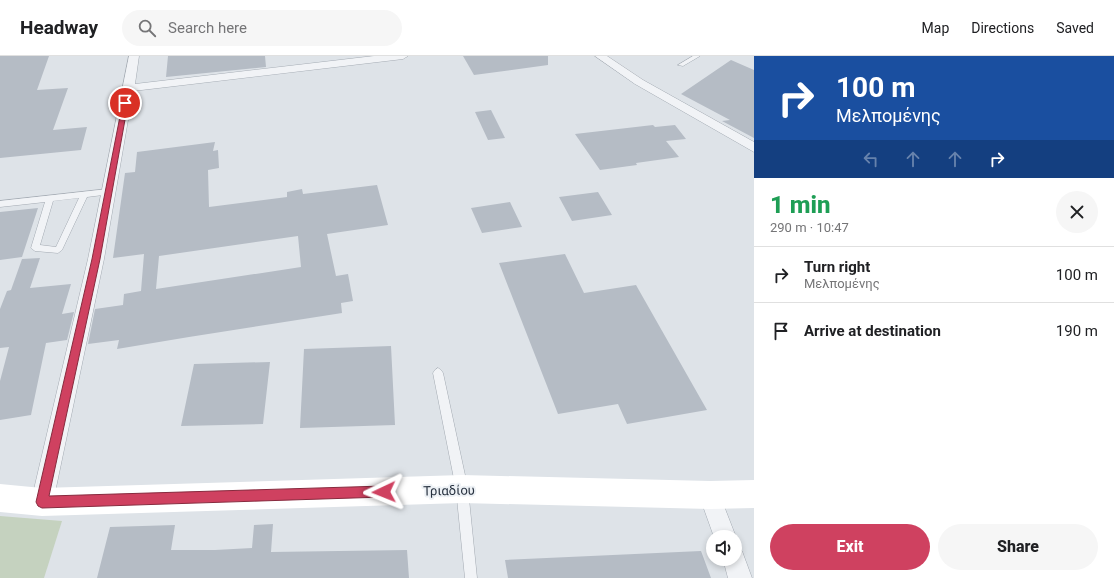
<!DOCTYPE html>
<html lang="en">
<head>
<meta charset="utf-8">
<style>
  body { margin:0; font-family:Roboto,sans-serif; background:#f6f6f6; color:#202124; height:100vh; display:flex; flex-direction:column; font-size:15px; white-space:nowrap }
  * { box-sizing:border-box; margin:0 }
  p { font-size:13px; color:#757577 }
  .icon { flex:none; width:22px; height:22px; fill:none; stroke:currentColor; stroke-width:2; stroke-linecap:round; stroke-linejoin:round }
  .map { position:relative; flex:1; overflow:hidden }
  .details { display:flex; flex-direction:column; background:#fff; width:360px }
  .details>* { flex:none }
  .hud { background:#1a4fa0; color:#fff; overflow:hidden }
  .buttons { position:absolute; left:706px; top:474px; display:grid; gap:8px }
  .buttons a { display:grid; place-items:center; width:36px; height:36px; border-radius:50%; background:#fff; box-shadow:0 2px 6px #0003; font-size:20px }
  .pin { position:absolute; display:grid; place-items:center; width:34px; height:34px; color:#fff; margin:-17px; border:2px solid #fff; border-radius:50%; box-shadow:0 1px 4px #0007 }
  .me { position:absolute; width:44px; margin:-22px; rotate:268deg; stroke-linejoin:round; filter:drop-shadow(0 0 3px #0008) }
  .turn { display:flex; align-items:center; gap:14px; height:84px; padding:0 16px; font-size:18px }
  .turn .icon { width:52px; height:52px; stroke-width:2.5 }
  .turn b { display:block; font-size:28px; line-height:34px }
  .lanes { display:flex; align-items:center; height:38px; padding:0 16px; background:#0003; justify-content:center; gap:20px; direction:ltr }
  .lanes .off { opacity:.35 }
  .round { display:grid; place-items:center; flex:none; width:42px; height:42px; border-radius:21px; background:#f6f6f6 }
  .overview { display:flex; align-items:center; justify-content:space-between; height:68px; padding:0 16px }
  h1 { font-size:24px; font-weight:800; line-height:30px; color:#1e9e55 }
  .primary-button { display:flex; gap:8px; margin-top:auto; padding:8px 16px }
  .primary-button a { flex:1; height:46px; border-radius:24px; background:#cf4160; color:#fff; font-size:16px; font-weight:800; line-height:46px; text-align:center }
  .primary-button a+a { background:#f6f6f6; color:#202124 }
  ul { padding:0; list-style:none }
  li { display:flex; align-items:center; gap:12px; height:56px; padding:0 16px; border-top:1px solid #e0e0e0 }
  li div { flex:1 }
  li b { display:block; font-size:15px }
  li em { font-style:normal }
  header { display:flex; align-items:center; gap:24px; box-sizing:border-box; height:56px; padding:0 20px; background:#fff; border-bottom:1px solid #e0e0e0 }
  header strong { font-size:19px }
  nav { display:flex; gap:22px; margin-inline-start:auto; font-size:14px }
  .search { width:280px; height:36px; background:#f6f6f6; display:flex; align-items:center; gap:10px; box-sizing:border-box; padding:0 14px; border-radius:22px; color:#757577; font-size:15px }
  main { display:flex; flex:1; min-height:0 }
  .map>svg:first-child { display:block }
  .green { fill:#c5d2bf }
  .building { fill:#b5bcc5; fill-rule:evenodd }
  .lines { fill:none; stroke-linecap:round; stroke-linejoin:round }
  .service-casing { stroke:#a3aab2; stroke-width:1 }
  .minor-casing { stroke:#a3aab2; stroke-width:1 }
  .service { fill:#f1f3f6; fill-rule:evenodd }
  .minor { fill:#f1f3f6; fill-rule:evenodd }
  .secondary { fill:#fff; fill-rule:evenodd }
  .route { fill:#cf4160; stroke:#872a3e }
  .labels { text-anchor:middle; stroke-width:4; stroke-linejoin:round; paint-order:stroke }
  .near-street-label { font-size:13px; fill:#27313f; stroke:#edf1f5 }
</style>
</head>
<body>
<header>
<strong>Headway</strong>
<div class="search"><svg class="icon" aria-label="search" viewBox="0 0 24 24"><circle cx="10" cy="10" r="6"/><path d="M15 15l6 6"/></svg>Search here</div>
<nav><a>Map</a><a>Directions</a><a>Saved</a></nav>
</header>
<main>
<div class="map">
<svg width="754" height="522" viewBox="0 0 754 522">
  <rect width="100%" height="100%" fill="#dee3e8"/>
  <path class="green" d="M0,460L62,465L44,522H0Z"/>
  <path class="building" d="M0,0H49L37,34L68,32L53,74L87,71L81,94L0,102Z
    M168,0H265L266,11L166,21Z
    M463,0H548V9L474,19Z
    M731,4L754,14V82L722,65L730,64L681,38Z
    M491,54L505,82L488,84L475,56Z
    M653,69L655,71L675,69L686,83L666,85L679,101L636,107L637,109L600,114L575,78Z
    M215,86L213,95L218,94L219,112L208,114L209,151L287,141V136L302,133L303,138L377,129L388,169L327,178L336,220L348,218L353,245L341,247L342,257L189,281L117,293L119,284L88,288L95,253L123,249L124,238L141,235L144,198L113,202L125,117L135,116L137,96ZM298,180L301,211L156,233L159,200Z
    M598,136L612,159L572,165L559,141Z
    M510,146L522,171L482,177L471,152Z
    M38,152L22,201L0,204V156Z
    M565,198L584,237L636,229L707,354L627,368L618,348L558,358L499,207Z
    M40,202L30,232L71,228L62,258L74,256L67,284L46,287L31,359L0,364V325L9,291L0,292V253L7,235L11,234L22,203Z
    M391,290L395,369L300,372L304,293Z
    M270,306L263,368L181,370L194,308Z
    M273,468L271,496L407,494L409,522H97L110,471L175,469L171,494H215L252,492L254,469Z
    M701,495L711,522H508L505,504Z"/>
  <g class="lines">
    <g class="service-casing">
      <path id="service" d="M693,0H700L683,10L678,9Z
        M108,133L112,136L111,138L87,141L62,194L58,197L35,195L31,192L45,146L0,151V145ZM79,142L56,191L40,189L53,145Z
        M438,312L441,314L443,317L468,433L477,522H465L456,433L433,317L435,314Z"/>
    </g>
    <g class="minor-casing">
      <path id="minor" d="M129,0H139L135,28L374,0H408L403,3L133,35L104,203L53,446L50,454L42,457L34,454L31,446L88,203Z
        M595,0H607L643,24L754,86V96L635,28Z
        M710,428L717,432L736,481L735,484V481H714L699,439L703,432Z
        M735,492L742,495L752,522H728L723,503H735Z"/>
    </g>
    <use href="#service" class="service"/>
    <use href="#minor" class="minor"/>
    <path class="secondary" d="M462,419L710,425L754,424V452L710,453L462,447L42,460L0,456V428L42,432Z"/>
  </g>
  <path class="route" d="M123,45L128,47L100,203L49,440L384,430L388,432L390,436L388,439L384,441L42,452L38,450L36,446L92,203Z"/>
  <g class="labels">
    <g class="near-street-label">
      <text transform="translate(449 434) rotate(-1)" y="5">Τριαδίου</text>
    </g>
  </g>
</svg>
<div class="buttons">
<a><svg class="icon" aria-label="sound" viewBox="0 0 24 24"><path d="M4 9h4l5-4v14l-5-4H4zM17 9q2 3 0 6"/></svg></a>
</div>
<div class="pin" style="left:125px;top:47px;background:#d93025"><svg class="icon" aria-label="arrive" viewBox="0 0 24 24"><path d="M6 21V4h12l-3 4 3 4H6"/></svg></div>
<svg class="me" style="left:384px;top:436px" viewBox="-20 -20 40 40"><path d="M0-17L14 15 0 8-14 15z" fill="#cf4160" stroke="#fff" stroke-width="4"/></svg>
</div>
<section class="details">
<div class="hud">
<div class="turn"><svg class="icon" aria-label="right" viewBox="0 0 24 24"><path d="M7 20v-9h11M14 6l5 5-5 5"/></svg><div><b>100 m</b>Μελπομένης</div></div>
<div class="lanes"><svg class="icon off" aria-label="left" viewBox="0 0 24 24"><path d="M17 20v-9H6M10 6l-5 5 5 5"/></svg><svg class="icon off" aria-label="ahead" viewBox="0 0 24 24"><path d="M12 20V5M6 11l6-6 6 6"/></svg><svg class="icon off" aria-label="ahead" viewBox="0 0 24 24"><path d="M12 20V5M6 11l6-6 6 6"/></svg><svg class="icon" aria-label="right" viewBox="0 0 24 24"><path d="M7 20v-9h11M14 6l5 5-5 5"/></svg></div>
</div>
<div class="overview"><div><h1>1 min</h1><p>290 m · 10:47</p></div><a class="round"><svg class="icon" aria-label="close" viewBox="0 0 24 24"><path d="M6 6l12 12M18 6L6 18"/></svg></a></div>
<ul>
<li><svg class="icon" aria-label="right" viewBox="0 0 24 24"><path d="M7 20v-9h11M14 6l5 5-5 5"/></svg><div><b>Turn right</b><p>Μελπομένης</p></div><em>100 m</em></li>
<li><svg class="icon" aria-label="arrive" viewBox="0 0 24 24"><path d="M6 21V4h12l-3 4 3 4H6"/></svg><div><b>Arrive at destination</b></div><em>190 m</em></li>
</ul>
<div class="primary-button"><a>Exit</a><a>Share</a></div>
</section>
</main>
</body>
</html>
